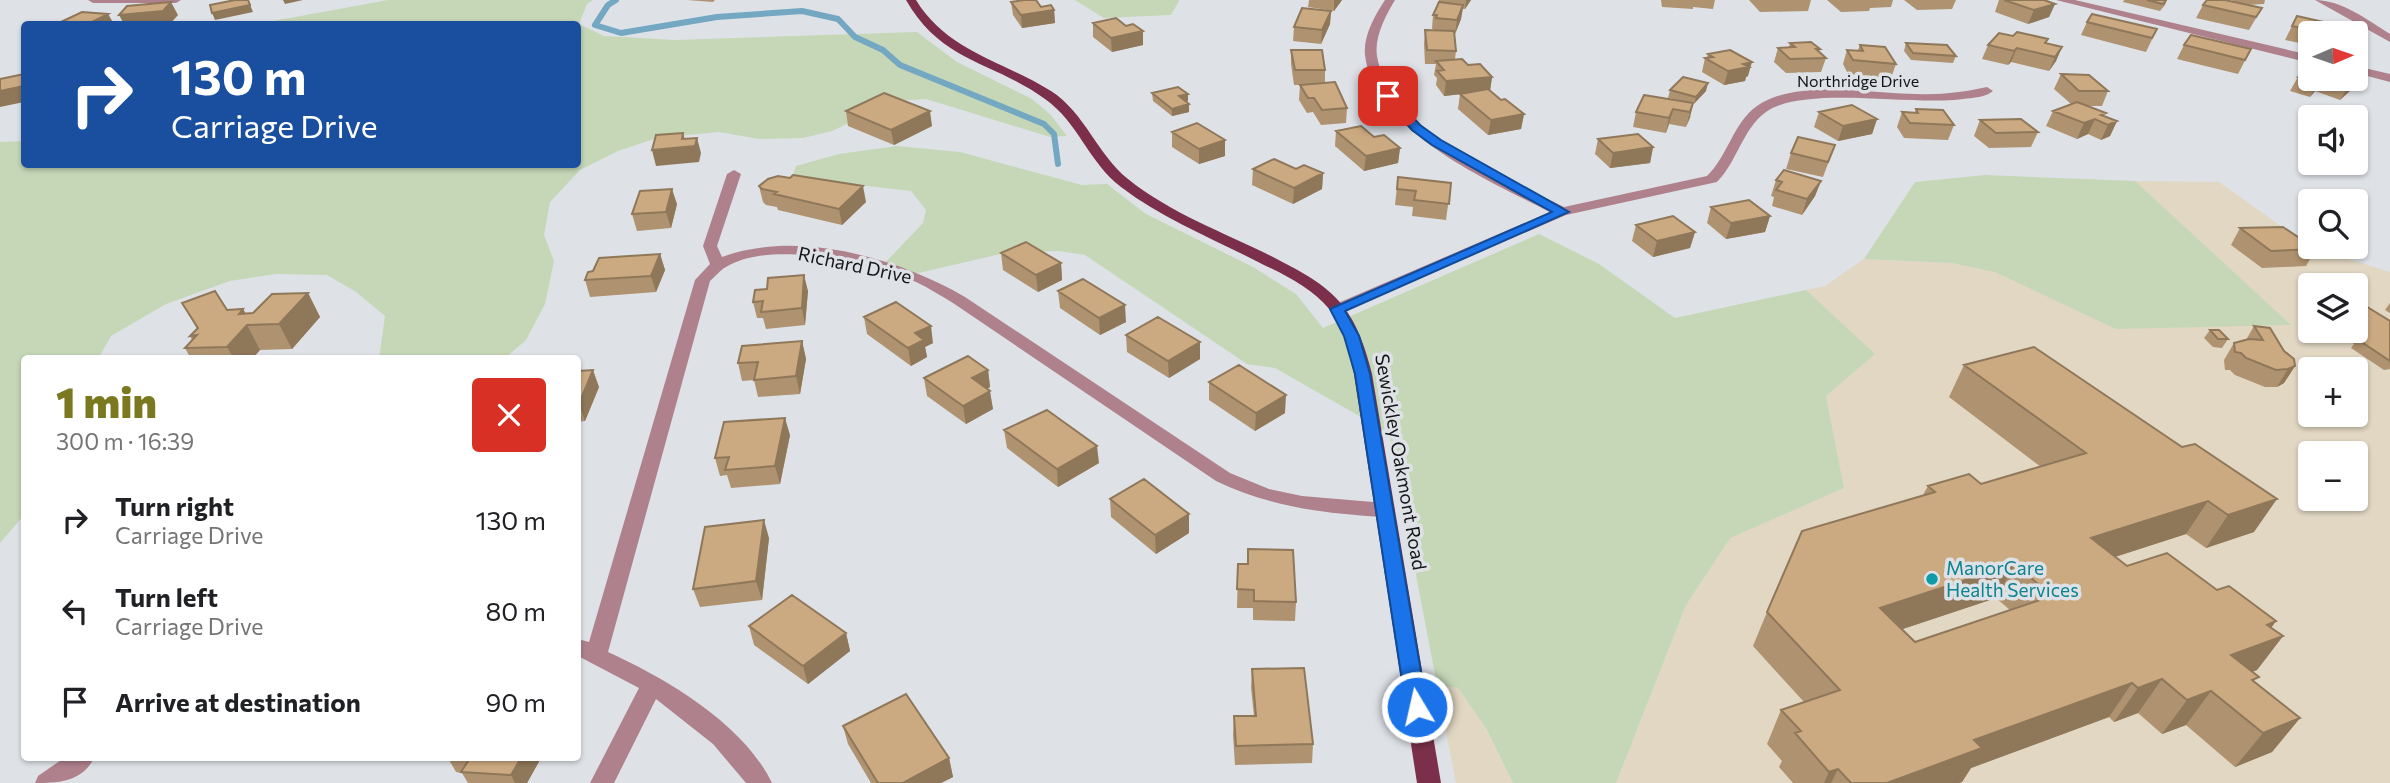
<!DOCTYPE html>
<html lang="en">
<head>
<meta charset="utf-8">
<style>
  body { margin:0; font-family:Commissioner,sans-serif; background:#f6f6f6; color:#202124; height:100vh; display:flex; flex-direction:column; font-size:26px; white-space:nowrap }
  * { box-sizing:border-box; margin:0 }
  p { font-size:23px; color:#757577 }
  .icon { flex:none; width:38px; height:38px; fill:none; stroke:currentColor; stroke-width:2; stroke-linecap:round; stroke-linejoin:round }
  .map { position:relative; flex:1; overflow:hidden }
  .sheet { position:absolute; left:21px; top:355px; width:560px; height:406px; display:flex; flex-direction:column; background:#fff; border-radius:7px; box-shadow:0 2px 5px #0004 }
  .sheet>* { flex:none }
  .hud { position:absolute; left:21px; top:21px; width:560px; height:147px; border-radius:7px; box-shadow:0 2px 5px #0004; background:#1a4fa0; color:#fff; overflow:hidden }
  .needle { width:46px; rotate:88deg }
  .tools { position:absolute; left:2298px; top:21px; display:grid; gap:14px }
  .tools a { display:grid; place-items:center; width:70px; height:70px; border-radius:7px; background:#fff; box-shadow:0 2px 5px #0004; font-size:35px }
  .pin { position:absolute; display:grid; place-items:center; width:60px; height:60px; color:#fff; margin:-30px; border-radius:14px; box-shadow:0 4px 10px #0006 }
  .me { position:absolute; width:77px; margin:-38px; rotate:351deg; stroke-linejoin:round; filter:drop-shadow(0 0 5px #0008) }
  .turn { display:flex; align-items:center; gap:24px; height:147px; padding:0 35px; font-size:32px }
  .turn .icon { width:91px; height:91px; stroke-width:2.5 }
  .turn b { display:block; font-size:49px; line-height:60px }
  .round { display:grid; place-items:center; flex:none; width:74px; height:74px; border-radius:7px; background:#f6f6f6 }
  .head { display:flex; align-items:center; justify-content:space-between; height:119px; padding:0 35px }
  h1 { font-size:42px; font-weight:800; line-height:52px; color:#7b791f }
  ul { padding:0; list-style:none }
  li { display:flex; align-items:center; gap:21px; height:91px; padding:0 35px }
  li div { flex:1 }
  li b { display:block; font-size:26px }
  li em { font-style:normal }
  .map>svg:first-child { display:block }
  .commercial { fill:#e1d7c2; fill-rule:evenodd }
  .green { fill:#c5d7b7 }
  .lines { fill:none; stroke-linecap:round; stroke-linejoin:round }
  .stream { stroke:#73a7c2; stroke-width:6 }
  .minor { fill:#ae818d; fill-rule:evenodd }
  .primary { fill:#7b2f4a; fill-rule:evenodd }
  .wall { fill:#af926f; fill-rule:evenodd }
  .shaded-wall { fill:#8f775a }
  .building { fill:#ccaa81; stroke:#8f775a; stroke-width:2; fill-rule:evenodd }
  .route { fill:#1a73e8; stroke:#114b97; stroke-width:2 }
  .culture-dot { fill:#0f9aa8; stroke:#dee2e7; stroke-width:2.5 }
  .labels { text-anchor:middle; stroke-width:7; stroke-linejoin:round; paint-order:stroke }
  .far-street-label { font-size:16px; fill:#141517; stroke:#dee2e7 }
  .street-label { font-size:19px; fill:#141517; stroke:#dee2e7 }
  .culture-label { font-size:19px; fill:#0d838f; stroke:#dee2e7; text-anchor:start }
</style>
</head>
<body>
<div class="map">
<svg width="2390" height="783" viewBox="0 0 2390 783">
  <rect width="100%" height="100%" fill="#dee2e7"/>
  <path class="commercial" d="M2135,181L2219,182L2310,247L2390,272V783H1616L1686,605L1730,537L1844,488L1826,396L1874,354L1806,290L1825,286L1864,259L1952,263L2290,325ZM2310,285H2356V331H2310ZM2310,369H2356V415H2310ZM2310,453H2356V499H2310Z
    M1437,685L1458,687L1486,728L1513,783H1456Z"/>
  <path class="green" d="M388,0H593L587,4L579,24L604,36L675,40L917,32L957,62L1032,99L1050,114L1067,136L1050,137L926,99L896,101L832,131L803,138L759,139L719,132L657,138L618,151L580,170L550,202L544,235L554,261L545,304L526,340L504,359H379L385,316L356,292L327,275L276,274L230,281L166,304L111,336L98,359H24V515L0,543V142L24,141V164H578V24H257Z
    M1075,0H1179V1L1171,15L1104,18Z
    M897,146L960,152L1082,185L1107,184L1146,214L1253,267L1296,294L1323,328L1539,234L1599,264L1675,318L1806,290L1875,354L1826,396L1844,488L1730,538L1686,605L1616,783H1513L1486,728L1458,688L1437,685L1389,433L1275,368L1247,364L1085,255L1058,251L1009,252L910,275L881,267L923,223L926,210L911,191L806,179L793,175L796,166L839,154Z
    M1985,175L2135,181L2291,325L2116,329L1995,272L1952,263L1864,259L1915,182Z"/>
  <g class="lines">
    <path class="stream" d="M616,0L608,5L595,25L621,33L717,17L802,11L838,19L855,37L883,50L900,65L1044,124L1054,134L1058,164"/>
    <path class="minor" d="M88,0H181L176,3H93Z
      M1385,0H1395C1386,15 1374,37 1377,56C1389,130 1504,177 1564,207L1707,176C1728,156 1733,123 1757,106C1798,78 1870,94 1917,94C1941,95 1964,92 1987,87L1993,91C1986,97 1973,98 1963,99C1911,106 1804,85 1766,112C1743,128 1737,162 1717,182L1566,215L1337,314L1329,309L1331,306L1550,212C1490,181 1374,132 1365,55C1363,36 1375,15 1385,0Z
      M2056,0H2075L2310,55V63Z
      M2315,0C2341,0 2368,20 2390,34V42Z
      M2356,66L2390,74V82L2356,73Z
      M734,170L741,174L717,246L722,257C796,229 899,258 965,297L1230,473L1269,489L1302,496L1385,503L1392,505L1395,510L1392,515L1385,517C1326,514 1270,507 1216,481L953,303C941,296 929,288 916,282C869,263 772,239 726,267C720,270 715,277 710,281L608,652C665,678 743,723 772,783H746L713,744L656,699L614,783H590L639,688L578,656V639L589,642L695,280L710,264L703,246L727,174Z
      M64,758H94C82,782 58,783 35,783L38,776Z"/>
    <path class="primary" d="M906,0H916C947,51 1003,61 1051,91C1085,113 1097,154 1128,179C1170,213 1225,233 1273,257C1298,270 1325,283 1343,306C1358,325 1366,350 1372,374L1441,783H1417L1354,374C1349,352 1344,328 1330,310C1312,288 1285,275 1260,263C1214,239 1163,219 1121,187C1089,163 1078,122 1045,99C993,61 942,63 906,0Z"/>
  </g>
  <path class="wall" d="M687,0H715L713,2Z
    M1309,0H1342L1334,11L1308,7Z
    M1439,0H1471L1465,9H1463L1461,19L1455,34H1454L1456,51L1455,59L1492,77L1490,91L1501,100L1524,114L1521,129L1488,135L1458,109L1460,94L1444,96L1436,85L1437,78L1434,75L1436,64H1425L1424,44L1425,30L1434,31V29H1432L1433,15Z
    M1661,0H1715L1713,9L1693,7V9L1662,7Z
    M1749,0H1811L1808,11L1760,12Z
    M1827,0H1893L1891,7L1870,8L1869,11L1841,12Z
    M1904,0H1956L1952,9L1917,10Z
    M1999,0H2044L2055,4L2049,17L2028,24L1995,12Z
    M2124,0H2167L2165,5L2160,11L2123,2Z
    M2231,0H2265L2264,4L2247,5L2262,8L2249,30L2196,18L2203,5L2236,2Z
    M1011,2L1054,10L1055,23L1022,28L1013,15Z
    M1331,11L1330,24L1321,44L1293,41L1294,27Z
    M108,14L112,21L105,24H62L61,22Z
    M2297,16L2356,33H2310V45L2285,40Z
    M2087,22L2157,29L2146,52L2081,35Z
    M1093,23L1143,45L1112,52L1093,37Z
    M1790,43L1820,49L1819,52L1826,58L1821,72L1786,73L1774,62L1778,48L1789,47Z
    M1906,43L1956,56L1953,63L1911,60L1904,51Z
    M2046,43L2062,47L2056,61L2049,71L2011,62L2008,65L1982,59L1988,45Z
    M1860,45L1896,64L1891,78L1848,74L1843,64L1847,50H1858Z
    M2184,45L2251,49L2238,74L2177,59Z
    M1291,50L1325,70V83L1347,108L1346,123L1321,125L1313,112L1307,113L1299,100L1300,85H1305H1294L1291,64Z
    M1708,54L1748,76L1746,77L1745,81L1724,85L1702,72L1705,58H1707Z
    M2061,74L2108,91L2102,106H2087L2104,116L2117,121L2110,136L2101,140L2088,134L2077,139L2046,126L2053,111L2071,104L2054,89Z
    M2298,77L2310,79H2356L2351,90L2340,100L2315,91L2310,97L2290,91Z
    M1670,90L1706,91L1693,104L1686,127L1669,124L1666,133L1633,127L1636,112L1678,100L1668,98Z
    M1152,93L1188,94V101L1186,102L1189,104V112L1172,116L1153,101Z
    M1916,109L1954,125L1948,140L1904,138L1897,127L1902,112H1915Z
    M846,111L932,126L894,145L848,126Z
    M1819,112L1877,119L1872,134L1838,141L1814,127Z
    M1980,120L2038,132L2031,147L1989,148L1974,136Z
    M1336,131L1374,137L1400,148L1398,163L1364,171L1335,146Z
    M1172,132L1225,140V156L1199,164L1172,147Z
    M1598,139L1653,147L1650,163L1610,168L1595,154Z
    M1835,145L1823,177L1786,169L1791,153Z
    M1253,169L1323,173L1322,189L1293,204L1252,185Z
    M1398,177L1451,183L1446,220L1412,216L1413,207L1395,205Z
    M1776,180L1821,181L1815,196L1802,215L1772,206L1774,197L1771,196Z
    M759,186L866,202L842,225L778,210L777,207L766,205L763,202Z
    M677,204L671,228L637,231L632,214Z
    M1711,207L1770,216L1765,232L1726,239L1707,223Z
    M1636,225L1695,232L1690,248L1653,257L1632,241Z
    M2240,228L2316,249L2306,266L2262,268L2231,245Z
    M1001,253L1061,263L1062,280L1038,292L1003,270Z
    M660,254L665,270L656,292L590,297L585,280L593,271Z
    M767,289L808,291L805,325L766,329L763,318H757L753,302Z
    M1058,291L1126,322L1100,335L1060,308Z
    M308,293L320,317L292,349L260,350L252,359H191L185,348L192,340L190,336L197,329L182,303L227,310L243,309L246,314L253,313Z
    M2390,303V313L2385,310Z
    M864,317L933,343L925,347L927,357L911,366L867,334Z
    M2390,321V369L2384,370L2351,348L2354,344L2334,331H2356Z
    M2254,326L2284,351L2295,366L2284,383L2277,387H2265L2235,375L2230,370H2225L2224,360L2234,343L2246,340Z
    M2210,330L2228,339L2222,348L2213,347L2204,338Z
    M1126,335L1200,342V359L1169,378L1127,352Z
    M802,341L806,359L800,394L758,397L754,380L742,381L738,363Z
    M2034,347L2254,532L2206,548L2186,534L2115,557L2127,566L2217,590L2276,621L2271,628L2283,636L2257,670L2252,672L2255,683L2300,718L2272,752L2235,767L2186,725L2162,734L2138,713L2114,722L2109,717L1971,768L1962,782L1959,783H1793L1779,767L1782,761L1767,744L1781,710L1804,702L1753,646L1767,612L1923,495L1928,486L1981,484L2041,467L1949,397L1964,365ZM1996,598L2010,610L1915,642L1902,629Z
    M988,370L990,387L987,389L993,409L966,424L927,396L924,378Z
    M578,371L599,387L585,421L578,422Z
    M1209,382L1285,413L1255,431L1209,400Z
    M1004,430L1099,463L1058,487L1007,448Z
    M790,435L780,484L731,488L727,475L720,476L715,458Z
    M1110,499L1189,533L1156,554L1111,517Z
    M769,538L762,600L700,607L693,589Z
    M1248,549L1296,602L1295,621L1253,620V608H1237L1238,564H1247Z
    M749,626L846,633L850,651L808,684L754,645Z
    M1252,669L1313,744L1312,763L1235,765L1233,735L1234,716H1254L1251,688Z
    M843,726L949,758L953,777L941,783H871L848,744Z
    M448,758H541L527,783H468L462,773L456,772Z"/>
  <path class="shaded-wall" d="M248,0L253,12L215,20L212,13Z
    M283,0H303L285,4Z
    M1334,0H1342L1334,11Z
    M1466,0H1471L1465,9Z
    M171,2L178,15L170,24H124L119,15Z
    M2055,4L2049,17L2028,24L2034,10Z
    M1463,5L1461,19L1455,34L1457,20Z
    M1054,10L1055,23L1022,28L1021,15Z
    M1331,11L1330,24L1321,44L1322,30Z
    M108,14L112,21L105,24H91L90,23Z
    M1143,31V45L1112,52L1111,38Z
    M2062,47L2056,61L2049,71L2055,57Z
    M2017,48L2011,62L2008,65L2014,51Z
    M1752,62L1748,76L1746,77L1745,81L1724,85L1728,71L1743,64Z
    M2359,76L2351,90L2340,100L2349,86Z
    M1492,77L1490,91L1444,96L1446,81Z
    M2321,79L2315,91L2310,97L2318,82Z
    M1708,83L1706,91L1694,104L1696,97Z
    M24,86V102L0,107V91Z
    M1188,94V101L1179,104V96Z
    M1693,103L1690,118L1686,127L1690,112Z
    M1189,104V112L1172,116V109Z
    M1673,109L1669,124L1666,133L1669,118Z
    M930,111L932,126L894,145L891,130Z
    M1524,114L1521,129L1488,135L1491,120Z
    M1877,119L1872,134L1838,141L1843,126Z
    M2095,119L2088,134L2077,139L2084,123Z
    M2117,121L2110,136L2101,140L2108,125Z
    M683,133L687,147L697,138L701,153L699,162L656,166L652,150L682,139Z
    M1225,140V156L1199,164V149Z
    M1653,147L1650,163L1610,168L1613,153Z
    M1400,148L1398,163L1364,171L1366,156Z
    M1323,173L1322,189L1293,204L1294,188Z
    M1821,181L1815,196L1802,215L1807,199Z
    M863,186L866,202L842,225L839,209Z
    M672,189L677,204L671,228L666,212Z
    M1770,216L1765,232L1726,239L1731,223Z
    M1695,232L1690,248L1653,257L1657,241Z
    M660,254L665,270L656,292L651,276Z
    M1061,263L1062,280L1038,292L1036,275Z
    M804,275L808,291L805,325L802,308Z
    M308,293L320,317L292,349L279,324Z
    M1125,305L1126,322L1100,335L1099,318Z
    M243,309L252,325H247L260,350L252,359H234L227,347L239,314Z
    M931,326L933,343L925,347L927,357L911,366L908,348L915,333Z
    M802,341L806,359L800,394L796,376Z
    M1200,342V359L1169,378L1168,361Z
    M2295,366L2284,383L2277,387L2288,369Z
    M593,370L599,387L585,421L579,404Z
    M988,370L990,387L975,396L972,378Z
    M990,391L993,409L966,424L963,406Z
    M1286,395L1285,413L1255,431L1256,413Z
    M785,418L790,435L780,484L775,466Z
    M1097,446L1099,463L1058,487L1057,469Z
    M2277,499L2254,532L2206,548L2228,515Z
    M2208,501L2186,534L2071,571L2091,538Z
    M1189,514V533L1156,554L1155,535Z
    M764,520L769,538L762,600L756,581Z
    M2015,564L1996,598L1864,642L1880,608Z
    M2276,621L2258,646L2283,636L2257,670L2206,689L2231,655L2267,625Z
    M846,633L850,651L808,684L803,666Z
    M2162,679L2138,713L2114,722L2138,688Z
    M2132,683L2109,717L1971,768L1962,782L1959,783H1887L1974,740Z
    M2211,691L2186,725L2162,734L2187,700Z
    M2300,718L2272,752L2235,767L2263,733Z
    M521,758H541L527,783H515L511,775Z
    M949,758L953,777L941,783H903Z
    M1838,769L1831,783H1824L1829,772Z"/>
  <path class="building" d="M235,0H248L250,5L212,13L210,5Z
    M1024,0H1036L1041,7L1051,5L1054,10L1021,15L1011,2Z
    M2004,0H2044L2055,4L2034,10Z
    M2147,0H2166L2163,4Z
    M2207,0H2225L2262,8L2256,17L2203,5Z
    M171,2L163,11L119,15L127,6Z
    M1439,2L1463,5L1457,20L1436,18L1437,15H1433Z
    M1302,8L1331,11L1322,30L1294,27Z
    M82,12L108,14L90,23L61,22Z
    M2092,14L2157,29L2152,38L2087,22Z
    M2297,16L2359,30L2356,38V33H2326L2292,26Z
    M1116,18L1126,26L1133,24L1143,31L1111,38L1093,23Z
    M1425,30L1454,31L1456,51L1427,50Z
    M2017,32L2048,39L2045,43L2062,47L2055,57L2017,48L2014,51L1988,45L1999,33L2013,36Z
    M2191,35L2251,49L2245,60L2184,45Z
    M1811,42L1820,49H1816L1826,58L1790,59L1778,48L1795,47L1790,43Z
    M1906,43L1947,45L1956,56L1913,53Z
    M1860,45L1885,47L1896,64L1853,60L1847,50L1863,51Z
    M1291,50H1322L1325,70H1295Z
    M1730,50L1752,62L1743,64L1749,67L1728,71L1705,58L1713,57L1708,54Z
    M1462,59L1468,65L1480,64L1492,77L1446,81L1437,71L1444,70L1436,61Z
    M2310,66V79H2321L2318,82L2298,77Z
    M24,74V86L0,91V79Z
    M2061,74L2089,75L2108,91H2079Z
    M2356,75L2359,76L2349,86L2329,79H2356Z
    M1683,77L1708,83L1696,97L1670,90Z
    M1335,82L1347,108L1322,110L1314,98H1308L1300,85Z
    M1178,87L1188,94L1179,96L1189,104L1172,109L1152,93Z
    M1488,89L1501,100L1505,99L1524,114L1491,120L1460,94Z
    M884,93L930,111L891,130L846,111Z
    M1644,95L1693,103L1690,112L1673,109L1669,118L1636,112Z
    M2077,102L2106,113L2101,115L2117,121L2108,125L2095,119L2084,123L2053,111Z
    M1852,105L1877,119L1843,126L1819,112Z
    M1916,109L1943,110L1954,125L1910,123L1902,112L1918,113Z
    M2021,119L2038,132L1996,133L1980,120Z
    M1197,123L1225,140L1199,149L1172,132Z
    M1361,126L1374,137L1384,135L1400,148L1366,156L1336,131Z
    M683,133L682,139L697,138L695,146L652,150L656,135Z
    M1638,134L1653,147L1613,153L1598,139Z
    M1798,137L1835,145L1828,162L1791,153Z
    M1274,159L1296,169L1304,165L1323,173L1294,188L1253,169Z
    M1784,170L1821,181L1807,199L1776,190L1782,182L1776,180Z
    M793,175L863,186L839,209L774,194L777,192L762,189L759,186L768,179L778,176L790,178Z
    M1398,177L1451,183L1449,204L1414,200L1416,191L1397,189Z
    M672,189L666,212L632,214L640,191Z
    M1749,200L1770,216L1731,223L1711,207Z
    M1673,216L1695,232L1657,241L1636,225Z
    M2283,227L2310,245V247L2316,249L2271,251L2240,228Z
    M1026,242L1061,263L1036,275L1001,253Z
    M660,254L651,276L585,280L588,272L593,271L599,258Z
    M804,275L802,308L761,312L763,301L753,302L755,290L767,289L768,278Z
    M1083,279L1125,305L1099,318L1058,291Z
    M215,291L227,310L243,309L239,314L253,313L272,294L308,293L279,324L247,325L227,347L185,348L197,335L190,336L198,328L182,303Z
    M896,302L931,326L915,333L924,340L908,348L864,317Z
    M2364,305L2390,321V361L2357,339L2365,338L2353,331H2356V306Z
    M1158,317L1200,342L1168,361L1126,335Z
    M2254,326L2270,328L2284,351L2294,359L2295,366L2288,369L2276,370L2246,358L2241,353L2235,352L2234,343L2249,339L2263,340Z
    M2210,330H2219L2228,339H2218Z
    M802,341L796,376L754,380L758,362L738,363L742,346Z
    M2034,347L2182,447L2195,444L2277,499L2228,515L2208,501L2091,538L2127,566L2167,553L2217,590L2229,586L2276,621L2267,625L2283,636L2231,655L2259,677L2252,680L2300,718L2263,733L2211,691L2187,700L2162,679L2138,688L2132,683L1974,740L1982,748L1887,783H1851L1838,769L1829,772L1795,733L1801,731L1781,710L1840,690L1767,612L1802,531L1935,492L1928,486L1969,474L1981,484L2086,453L1964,365ZM2015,564L2052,596L1915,642L1880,608Z
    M968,356L988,370L972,378L990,391L963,406L924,378Z
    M1239,365L1286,395L1256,413L1209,382Z
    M593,370L579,404H578V371Z
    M1047,410L1097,446L1057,469L1004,430Z
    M785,418L775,466L725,470L729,457L715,458L724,422Z
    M1144,479L1189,514L1155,535L1110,499Z
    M764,520L756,581L693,589L705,527Z
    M1248,549L1293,550L1296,602L1254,601V590L1237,589L1238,564H1248Z
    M792,595L846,633L803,666L749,626Z
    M1304,668L1313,744L1236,746L1234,716H1256L1252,669Z
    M906,694L949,758L903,783H878L843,726Z
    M470,758H521L511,775L461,772Z"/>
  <path class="route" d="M1388,93L1392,94L1420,125L1441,140L1569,212L1345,311L1359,336L1370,374L1427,707L1424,713L1417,715L1409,713L1406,707L1355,374L1344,336L1330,309L1552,212L1432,145L1412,130L1384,98L1383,96Z"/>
  <circle class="culture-dot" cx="1932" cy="579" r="7"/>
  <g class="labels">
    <g class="far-street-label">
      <text x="1858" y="87">Northridge Drive</text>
    </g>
    <g class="street-label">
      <text transform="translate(855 265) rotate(12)" y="7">Richard Drive</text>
      <text transform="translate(1401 462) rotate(80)" y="7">Sewickley Oakmont Road</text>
    </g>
    <g class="culture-label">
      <text x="1946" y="575">ManorCare<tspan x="1946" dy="22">Health Services</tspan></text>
    </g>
  </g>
</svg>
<div class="tools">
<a><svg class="needle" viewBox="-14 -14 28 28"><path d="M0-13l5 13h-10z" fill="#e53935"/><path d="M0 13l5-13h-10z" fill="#757577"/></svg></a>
<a><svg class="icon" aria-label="sound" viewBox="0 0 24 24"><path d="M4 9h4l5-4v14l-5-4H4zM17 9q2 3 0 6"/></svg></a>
<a><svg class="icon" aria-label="search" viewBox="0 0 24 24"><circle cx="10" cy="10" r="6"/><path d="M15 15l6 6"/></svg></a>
<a><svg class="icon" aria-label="layers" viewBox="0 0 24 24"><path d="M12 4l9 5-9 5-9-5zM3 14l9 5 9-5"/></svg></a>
<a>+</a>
<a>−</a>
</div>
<div class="pin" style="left:1388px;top:96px;background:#d93025"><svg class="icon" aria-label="arrive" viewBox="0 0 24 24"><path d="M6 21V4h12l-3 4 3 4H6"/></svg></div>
<svg class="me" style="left:1417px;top:707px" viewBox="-20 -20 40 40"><circle r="17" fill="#1a73e8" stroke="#fff" stroke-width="3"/><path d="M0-11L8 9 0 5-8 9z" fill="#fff"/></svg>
<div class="hud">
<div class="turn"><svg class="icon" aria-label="right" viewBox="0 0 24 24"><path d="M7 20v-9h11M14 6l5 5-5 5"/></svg><div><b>130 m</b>Carriage Drive</div></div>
</div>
<section class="sheet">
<div class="head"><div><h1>1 min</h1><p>300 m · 16:39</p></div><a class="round" style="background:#d93025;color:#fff"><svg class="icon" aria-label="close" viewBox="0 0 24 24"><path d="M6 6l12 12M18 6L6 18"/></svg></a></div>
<ul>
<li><svg class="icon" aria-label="right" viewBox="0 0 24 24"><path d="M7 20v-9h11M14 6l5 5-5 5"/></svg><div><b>Turn right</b><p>Carriage Drive</p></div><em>130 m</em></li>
<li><svg class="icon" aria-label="left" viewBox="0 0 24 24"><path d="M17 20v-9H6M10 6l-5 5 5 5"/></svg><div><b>Turn left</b><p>Carriage Drive</p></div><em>80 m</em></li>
<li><svg class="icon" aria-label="arrive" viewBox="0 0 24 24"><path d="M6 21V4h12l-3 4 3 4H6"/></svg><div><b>Arrive at destination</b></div><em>90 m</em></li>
</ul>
</section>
</div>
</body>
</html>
